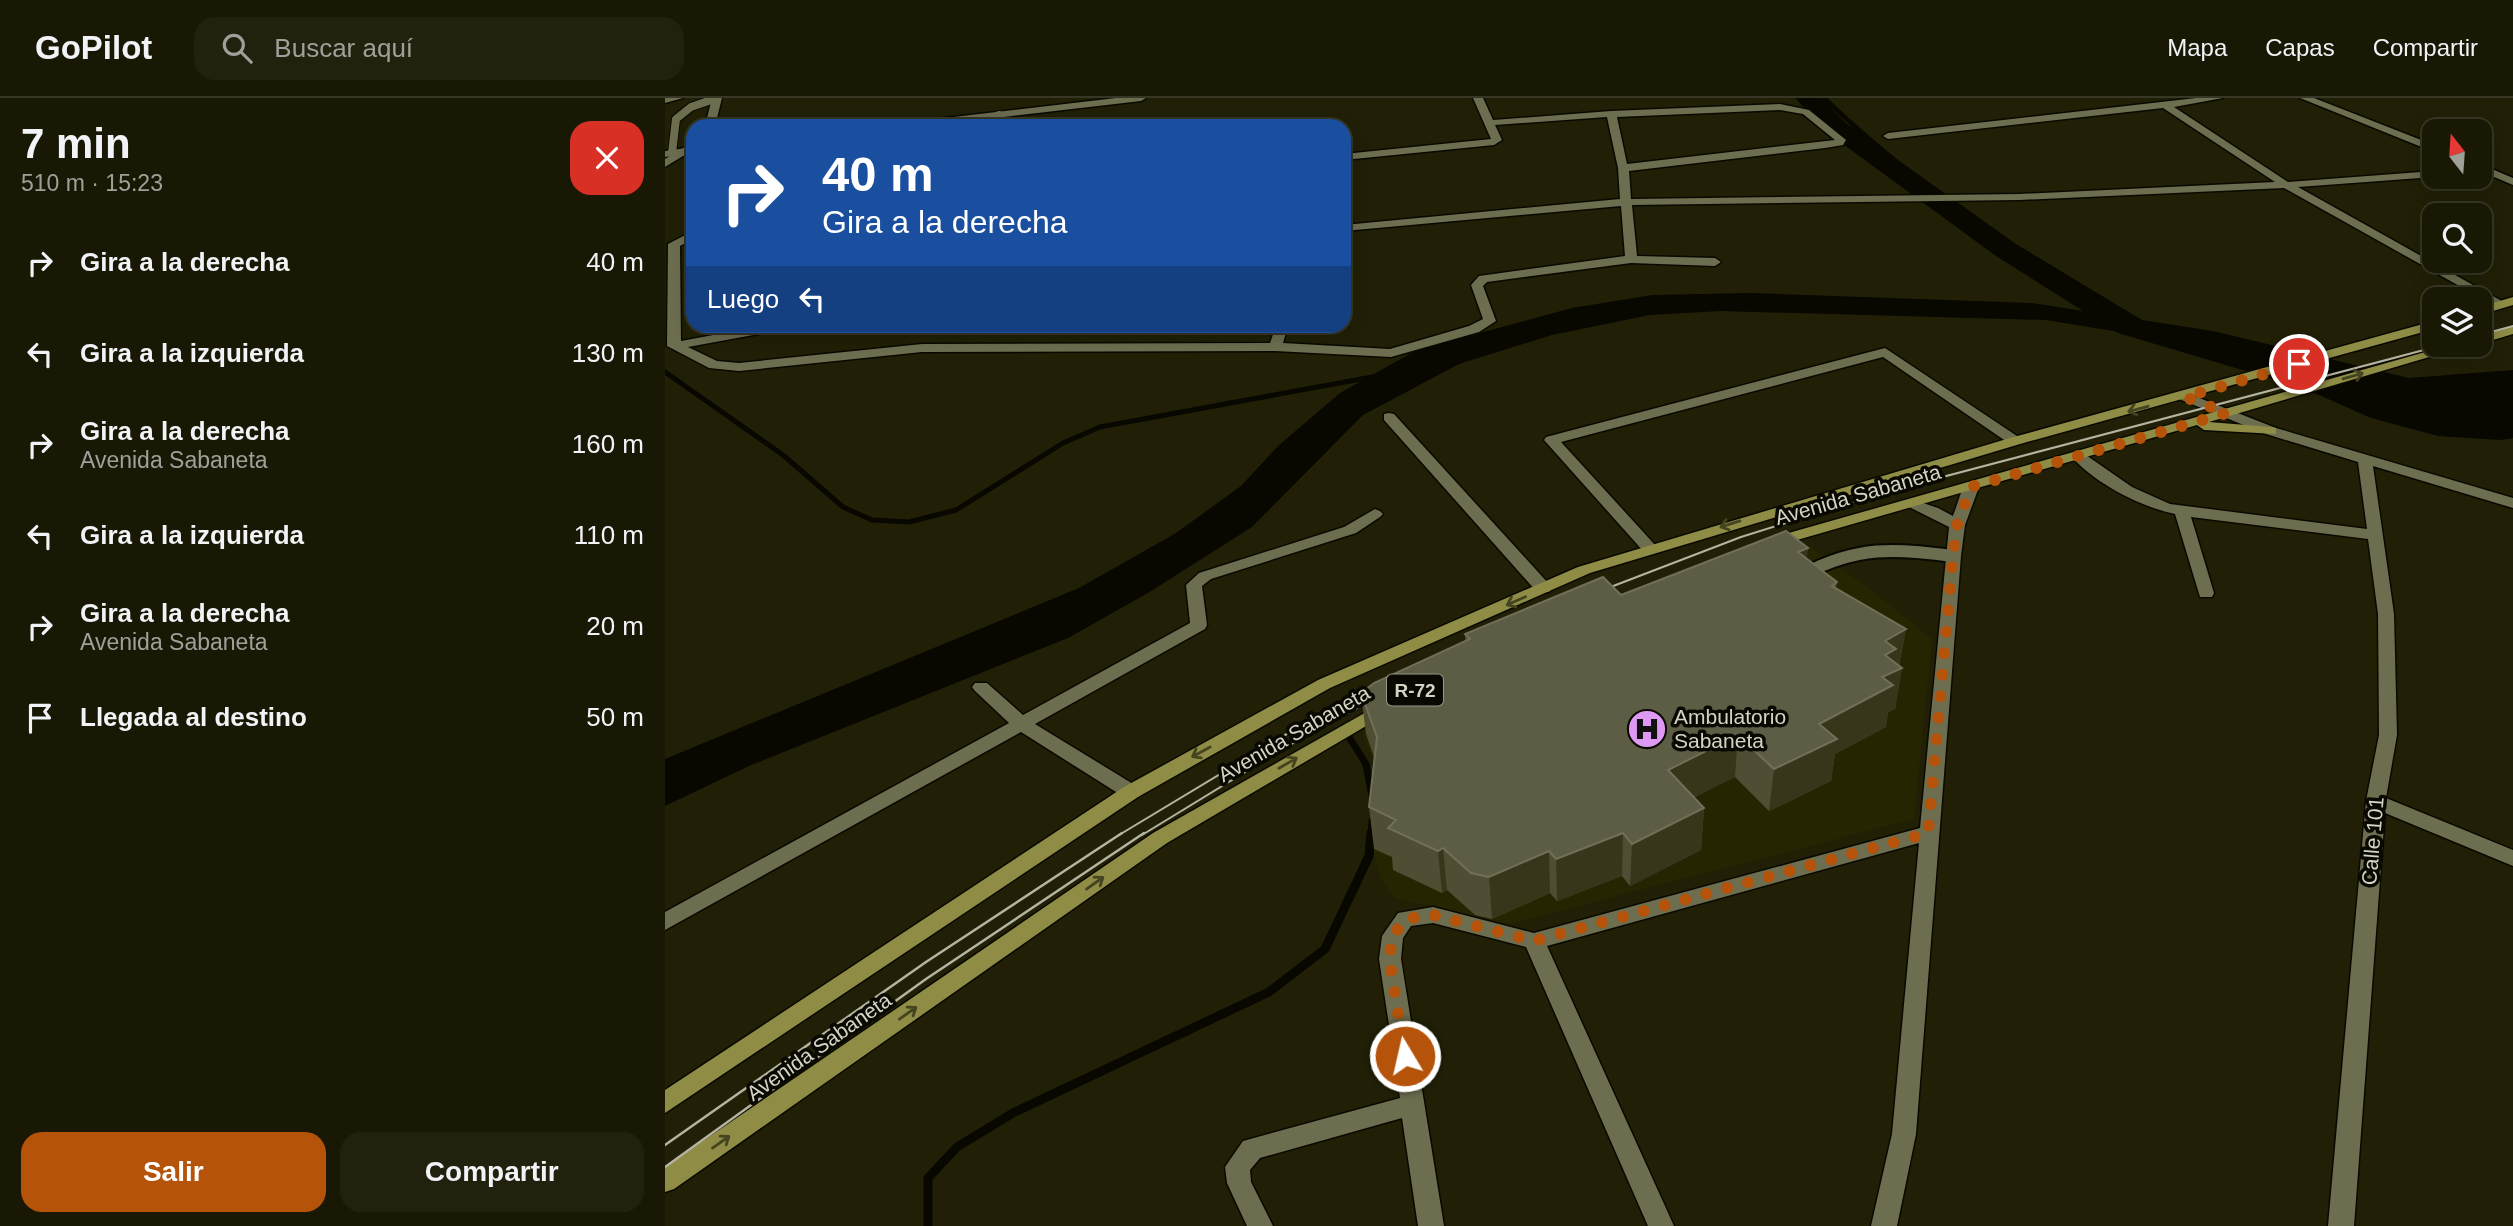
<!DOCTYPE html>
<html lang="es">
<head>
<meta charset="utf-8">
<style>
  body { margin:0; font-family:Helvetica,sans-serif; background:#22210e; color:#f1f3f6; height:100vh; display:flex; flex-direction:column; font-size:26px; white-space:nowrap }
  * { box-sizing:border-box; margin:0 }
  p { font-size:23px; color:#9fa09a }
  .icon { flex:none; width:38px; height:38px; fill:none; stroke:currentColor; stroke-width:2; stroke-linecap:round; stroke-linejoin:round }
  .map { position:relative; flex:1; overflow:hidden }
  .sheet { display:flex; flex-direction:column; background:#191804; width:665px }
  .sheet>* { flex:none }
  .banner { position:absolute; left:21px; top:21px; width:665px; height:214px; border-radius:21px; box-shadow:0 4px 18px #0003,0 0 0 2px #373726; background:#1a4fa0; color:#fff; overflow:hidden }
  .needle { width:46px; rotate:343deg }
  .fabs { position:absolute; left:1757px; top:21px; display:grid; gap:14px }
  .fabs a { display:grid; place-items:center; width:70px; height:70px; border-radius:14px; background:#191804; box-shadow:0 4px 18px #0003,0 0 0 2px #373726; font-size:35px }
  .pin { position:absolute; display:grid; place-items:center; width:60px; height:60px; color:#fff; margin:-30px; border:4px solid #fff; border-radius:50%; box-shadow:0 2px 7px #0007 }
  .me { position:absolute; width:77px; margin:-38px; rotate:351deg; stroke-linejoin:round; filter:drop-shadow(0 0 5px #0008) }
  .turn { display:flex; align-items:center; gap:24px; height:147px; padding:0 21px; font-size:32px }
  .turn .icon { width:91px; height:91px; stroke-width:2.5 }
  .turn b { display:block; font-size:49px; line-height:60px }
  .then { display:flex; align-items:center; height:66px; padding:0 21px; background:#0003; gap:14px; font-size:26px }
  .round { display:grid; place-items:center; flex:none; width:74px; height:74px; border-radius:21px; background:#22210e }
  .summary { display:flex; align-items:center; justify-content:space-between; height:119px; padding:0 21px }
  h1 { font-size:42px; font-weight:800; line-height:52px }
  .action { display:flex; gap:14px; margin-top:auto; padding:14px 21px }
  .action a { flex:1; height:80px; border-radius:21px; background:#b45309; color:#fff; font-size:28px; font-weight:800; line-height:80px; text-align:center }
  .action a+a { background:#22210e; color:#f1f3f6 }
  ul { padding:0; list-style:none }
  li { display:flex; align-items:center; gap:21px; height:91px; padding:0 21px }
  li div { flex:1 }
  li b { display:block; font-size:26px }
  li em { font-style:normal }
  header { display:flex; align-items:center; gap:42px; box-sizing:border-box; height:98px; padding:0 35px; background:#191804; border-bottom:2px solid #373726 }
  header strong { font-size:33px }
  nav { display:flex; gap:38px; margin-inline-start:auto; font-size:24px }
  .search { width:490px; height:63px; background:#22210e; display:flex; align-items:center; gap:18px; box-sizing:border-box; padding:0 24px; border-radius:21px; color:#9fa09a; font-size:26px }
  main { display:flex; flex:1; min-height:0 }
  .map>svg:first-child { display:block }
  .built { fill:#262502 }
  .water { fill:#080700 }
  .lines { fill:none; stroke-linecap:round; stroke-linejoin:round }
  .stream-far3 { stroke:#080700; stroke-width:4.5 }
  .stream-far2 { stroke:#080700; stroke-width:5 }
  .stream-far1 { stroke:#080700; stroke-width:7 }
  .stream { stroke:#080700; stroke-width:9 }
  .river { fill:#080700; fill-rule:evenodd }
  .lane-far1-casing { stroke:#0a0900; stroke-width:10 }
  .lane-casing { stroke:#0a0900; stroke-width:16 }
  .street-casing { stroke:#0a0900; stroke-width:3 }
  .secondary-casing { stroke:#0a0900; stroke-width:3 }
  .primary-casing { stroke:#0a0900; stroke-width:3 }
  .lane-far1 { stroke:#6d6d50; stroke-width:8 }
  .lane { stroke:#6d6d50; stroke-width:12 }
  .street { fill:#6d6d50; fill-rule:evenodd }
  .secondary { fill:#6d6d50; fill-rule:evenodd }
  .primary { fill:#8e8c45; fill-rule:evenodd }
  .tram-far1 { stroke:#b5b4a3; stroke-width:2 }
  .tram { stroke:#b5b4a3; stroke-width:2.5 }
  .wall { fill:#4f4e34 }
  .shaded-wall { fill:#37361b }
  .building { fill:#5d5c44; stroke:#706f58; stroke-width:2 }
  .oneway { stroke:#454420 }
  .route { stroke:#b45309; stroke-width:12; stroke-dasharray:0 21.6 }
  .labels { text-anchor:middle; stroke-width:7; stroke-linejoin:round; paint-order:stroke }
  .shield { fill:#090902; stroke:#97978a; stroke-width:2 }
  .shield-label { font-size:19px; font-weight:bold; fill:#d4d4c5 }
  .street-label { font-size:21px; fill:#d4d4c5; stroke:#090902 }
  .poi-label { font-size:21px; fill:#d4d4c5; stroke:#090902; text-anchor:start }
</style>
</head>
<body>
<header>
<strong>GoPilot</strong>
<div class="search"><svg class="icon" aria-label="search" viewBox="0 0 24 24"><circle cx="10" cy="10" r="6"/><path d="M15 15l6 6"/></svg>Buscar aquí</div>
<nav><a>Mapa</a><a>Capas</a><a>Compartir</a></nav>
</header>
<main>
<section class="sheet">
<div class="summary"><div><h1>7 min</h1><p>510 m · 15:23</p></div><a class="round" style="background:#d93025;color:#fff"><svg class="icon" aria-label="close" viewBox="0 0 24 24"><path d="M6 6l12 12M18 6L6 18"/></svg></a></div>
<ul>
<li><svg class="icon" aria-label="right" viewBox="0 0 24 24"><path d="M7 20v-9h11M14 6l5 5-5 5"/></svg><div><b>Gira a la derecha</b></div><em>40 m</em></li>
<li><svg class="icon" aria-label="left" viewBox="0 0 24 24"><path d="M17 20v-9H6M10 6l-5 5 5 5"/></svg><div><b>Gira a la izquierda</b></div><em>130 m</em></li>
<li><svg class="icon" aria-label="right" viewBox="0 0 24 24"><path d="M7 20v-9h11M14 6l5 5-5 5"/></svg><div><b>Gira a la derecha</b><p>Avenida Sabaneta</p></div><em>160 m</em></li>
<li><svg class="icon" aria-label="left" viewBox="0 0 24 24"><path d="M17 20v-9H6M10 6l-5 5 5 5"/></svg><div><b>Gira a la izquierda</b></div><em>110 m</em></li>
<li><svg class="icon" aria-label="right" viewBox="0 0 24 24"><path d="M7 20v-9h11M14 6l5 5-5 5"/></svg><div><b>Gira a la derecha</b><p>Avenida Sabaneta</p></div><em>20 m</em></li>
<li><svg class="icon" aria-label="arrive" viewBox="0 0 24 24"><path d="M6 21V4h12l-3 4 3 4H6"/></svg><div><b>Llegada al destino</b></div><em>50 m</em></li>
</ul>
<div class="action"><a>Salir</a><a>Compartir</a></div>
</section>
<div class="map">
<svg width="1848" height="1128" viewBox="0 0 1848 1128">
  <rect width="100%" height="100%" fill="#212006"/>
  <path class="built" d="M1135,442L1197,485L1267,541L1249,721L844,826L730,800L716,781L707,750L712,730V672L698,636L767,594L859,553Z"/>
  <path class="water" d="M1085,195L1367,205L1548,233L1744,280L1848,272V340L1835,342L1773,338L1706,320L1546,249L1381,222L1056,213L985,217L887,237L794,266L698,317L587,429L483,495L403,540L84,668L0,708V661L414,490L511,435L576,388L613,348L675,295L752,252L907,210L987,197Z"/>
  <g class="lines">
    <path class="stream-far3" d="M1159,0C1236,73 1320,135 1411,189"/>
    <path class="stream-far2" d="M1408,187L1469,221
      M0,274L118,357L178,409L207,422L244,424L291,412L398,345L435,329L707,279"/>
    <path class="stream-far1" d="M684,639L701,666L707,698
      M706,737L707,723"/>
    <path class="stream" d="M263,1128V1080L292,1049L348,1015L604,894L660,851L704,758L706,735"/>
    <path class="river" d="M1130,0H1156L1181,25L1351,146L1477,222L1630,267L1635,274L1630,281L1618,284L1453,235L1331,158L1163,35Z"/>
    <g class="lane-far1-casing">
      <path id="lane-far1" d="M334,17L336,28
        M7,55L11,21L26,9L52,0"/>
    </g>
    <g class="lane-casing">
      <path id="lane" d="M1139,476C1192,448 1230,450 1288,458"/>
    </g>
    <g class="street-casing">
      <path id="street" d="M0,0H18L0,5Z
        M451,0H481L476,3L262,28H232L237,25Z
        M808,0H818L828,22L946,13L1115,6L1144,12L1181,42L1178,47L1160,50L964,73L966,101L1354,96L1610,84L1498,10L1223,41L1218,38L1223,35L1531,0H1558L1509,9L1623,84L1769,73V79L1633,89L1842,206L1832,209L1619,90L1354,102L967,107L972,158L1050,160L1056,164L1050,168L966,165L822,184L818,188L831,223L814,234L726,259L610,253L257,254L74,273L44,270L2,248L3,146L28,133V141L15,148L16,243L97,228H121L115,232L23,249L52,263L74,265L257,246L605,245L611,228H623L618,245L725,251L804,228L818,221L806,187L814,178L960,158L956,108L679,133V127L955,101L953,70L942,19L830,27L837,42L829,47L679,62V56L826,41ZM1115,12L1138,16L1170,42L962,66L952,19Z
        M1635,0H1649L1769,47V54Z
        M28,49V55L0,59V53Z
        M1815,66L1848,80V87L1815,73Z
        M1220,250L1355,340V346H1345L1218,259L896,344L991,448L993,451L985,456L979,454L879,342L881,339Z
        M1519,294L1611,330L1848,400V410L1708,368L1729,516L1732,637L1721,700L1848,752V768L1720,715L1689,1128H1663L1701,703L1714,637L1713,516L1703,441L1526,419L1549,495L1547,499H1535L1510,416C1476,409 1429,385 1406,358L1408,355H1418L1467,389L1505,406L1702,431L1693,364L1601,336L1514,301V295Z
        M724,315L729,316L884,486L886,490L884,494H872L719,322V316Z
        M1306,384L1314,389L1300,427L1296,458L1251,1036L1232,1128H1206L1227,1036L1254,745L882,848L1009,1128H983L861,849L768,825L746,828L738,840L736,861L779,1128H753L737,1020L595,1060L585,1072L586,1084L608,1128H582L562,1085L560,1069L578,1043L735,1000L714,861L717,838L733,815L768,809L869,835L1255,730L1284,429L1238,406L1246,401L1273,410L1288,418L1298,389Z
        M710,411L715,413L718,416L715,419L691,435L546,481L537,488L542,527L540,531L370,626L473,689L476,694L473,699H459L356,634L0,832V814L344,625L310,593L307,589L310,585H322L358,617L525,525L521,487L534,475L679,429Z"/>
    </g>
    <g class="secondary-casing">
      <path id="secondary" d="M47,0H57L50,28H40Z
        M28,44V52L0,69V61Z"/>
    </g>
    <g class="primary-casing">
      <path id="primary" d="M1848,199V207L1815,217V209Z
        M1769,223V231L1355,346L925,475L665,590L473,699L0,1015V992L459,689L653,582L913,469L1345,340Z
        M1848,228V236L1815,246V238Z
        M1785,247H1805L1544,324L1606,329L1611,330V336L1539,332L1532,327L1111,448H1099L1097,445L1099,442Z
        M719,604L725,606L728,610L725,614L502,745L9,1091L0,1094V1069L488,735Z"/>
    </g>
    <use href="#lane-far1" class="lane-far1"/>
    <use href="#lane" class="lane"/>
    <use href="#street" class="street"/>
    <use href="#secondary" class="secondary"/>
    <use href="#primary" class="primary"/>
    <path class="tram-far1" d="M1815,237L1848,228
      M930,495L1076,439L1213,396L1778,247
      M454,737L620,637L713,586
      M477,737L621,649L715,597"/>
    <path class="tram" d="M0,1047L261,864L457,735
      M0,1069L261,881L479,735"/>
  </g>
  <path class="wall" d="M1143,450L1141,460L1172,484L1171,490L1241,531L1234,568L1237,570L1230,611L1223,614L1221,629L1170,656L1166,683L1104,713L1070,679L1029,699L1039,710L1036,752L965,788L957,778L892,803L885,795L827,821L810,817L782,792L777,795L728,772L727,759L709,751L704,709L709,659L701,636L696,595L800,543V536Z"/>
  <path class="shaded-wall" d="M1143,450L1138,490L1133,454Z
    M1241,531L1233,571L1237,570L1230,611L1223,614L1221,629L1170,656L1166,683L1104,713L1109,671L1154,626L1220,543Z
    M1073,637L1070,679L1001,714L1003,672Z
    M1039,710L1036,752L965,788L967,746Z
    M958,735L957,778L892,803L891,761Z
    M778,750L782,792L777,795L773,753Z
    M884,753L885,795L827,821L824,779Z"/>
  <path class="building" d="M1121,433L1143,450L1133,454L1172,484L1167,488L1241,531L1220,543L1231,551L1220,557L1237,570L1217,579L1228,587L1154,626L1172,641L1109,671L1073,637L1003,672L1039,710L967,746L958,735L891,761L884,753L824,779L806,775L778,750L773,753L723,730L731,722L704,709L712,639L696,595L709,585L805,541L800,536L938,479L956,497Z"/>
  <defs><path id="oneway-shaft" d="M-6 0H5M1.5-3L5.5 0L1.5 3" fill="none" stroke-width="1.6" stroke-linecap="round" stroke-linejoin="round" transform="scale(1.75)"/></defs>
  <g class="oneway">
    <use href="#oneway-shaft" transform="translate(1688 278) rotate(-16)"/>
    <use href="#oneway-shaft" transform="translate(1473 311) rotate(165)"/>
    <use href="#oneway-shaft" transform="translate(1065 426) rotate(163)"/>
    <use href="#oneway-shaft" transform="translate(851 503) rotate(156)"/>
    <use href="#oneway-shaft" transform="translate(536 654) rotate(151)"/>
    <use href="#oneway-shaft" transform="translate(623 665) rotate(-30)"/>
    <use href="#oneway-shaft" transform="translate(430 785) rotate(-35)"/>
    <use href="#oneway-shaft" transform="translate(243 915) rotate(-35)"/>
    <use href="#oneway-shaft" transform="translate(56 1044) rotate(-35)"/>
  </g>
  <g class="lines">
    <path class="route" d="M740,958L724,860L728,838L740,821L768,817L869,843L1263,735L1288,458L1292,427L1306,389L1562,315L1520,299L1634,266"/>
  </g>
  <defs>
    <g id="hospital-disc" transform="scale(2.0125)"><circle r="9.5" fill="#dd99f3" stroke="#090902"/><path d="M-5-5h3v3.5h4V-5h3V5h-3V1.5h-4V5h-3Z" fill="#111"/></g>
  </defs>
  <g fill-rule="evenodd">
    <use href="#hospital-disc" x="982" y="631"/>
  </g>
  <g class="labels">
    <rect class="shield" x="722" y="576.5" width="56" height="31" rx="5"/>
    <g class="shield-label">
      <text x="750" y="599">R-72</text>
    </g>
    <g class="street-label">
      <text transform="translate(1193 397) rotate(-16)" y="7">Avenida Sabaneta</text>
      <text transform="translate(629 636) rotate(-30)" y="7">Avenida Sabaneta</text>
      <text transform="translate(1708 743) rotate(-85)" y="7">Calle 101</text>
      <text transform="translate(154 949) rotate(-35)" y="7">Avenida Sabaneta</text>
    </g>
    <g class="poi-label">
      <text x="1009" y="626">Ambulatorio<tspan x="1009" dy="24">Sabaneta</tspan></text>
    </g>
  </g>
</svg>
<div class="fabs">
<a><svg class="needle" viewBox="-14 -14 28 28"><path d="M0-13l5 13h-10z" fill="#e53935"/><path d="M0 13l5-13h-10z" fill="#9fa09a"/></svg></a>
<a><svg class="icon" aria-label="search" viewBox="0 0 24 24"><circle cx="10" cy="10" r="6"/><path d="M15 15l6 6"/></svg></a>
<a><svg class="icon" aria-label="layers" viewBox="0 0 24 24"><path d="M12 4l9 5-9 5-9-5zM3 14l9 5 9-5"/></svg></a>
</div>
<div class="pin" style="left:1634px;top:266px;background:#d93025"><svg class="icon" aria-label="arrive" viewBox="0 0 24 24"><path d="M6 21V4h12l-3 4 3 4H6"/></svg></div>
<svg class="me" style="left:740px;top:958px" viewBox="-20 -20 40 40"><circle r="17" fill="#b45309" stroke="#fff" stroke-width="3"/><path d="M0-11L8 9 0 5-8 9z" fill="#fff"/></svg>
<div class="banner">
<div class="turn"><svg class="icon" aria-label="right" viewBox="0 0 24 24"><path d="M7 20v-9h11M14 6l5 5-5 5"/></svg><div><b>40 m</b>Gira a la derecha</div></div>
<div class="then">Luego<svg class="icon" aria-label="left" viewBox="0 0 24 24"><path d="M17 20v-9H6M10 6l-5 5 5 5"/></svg></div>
</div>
</div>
</main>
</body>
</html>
